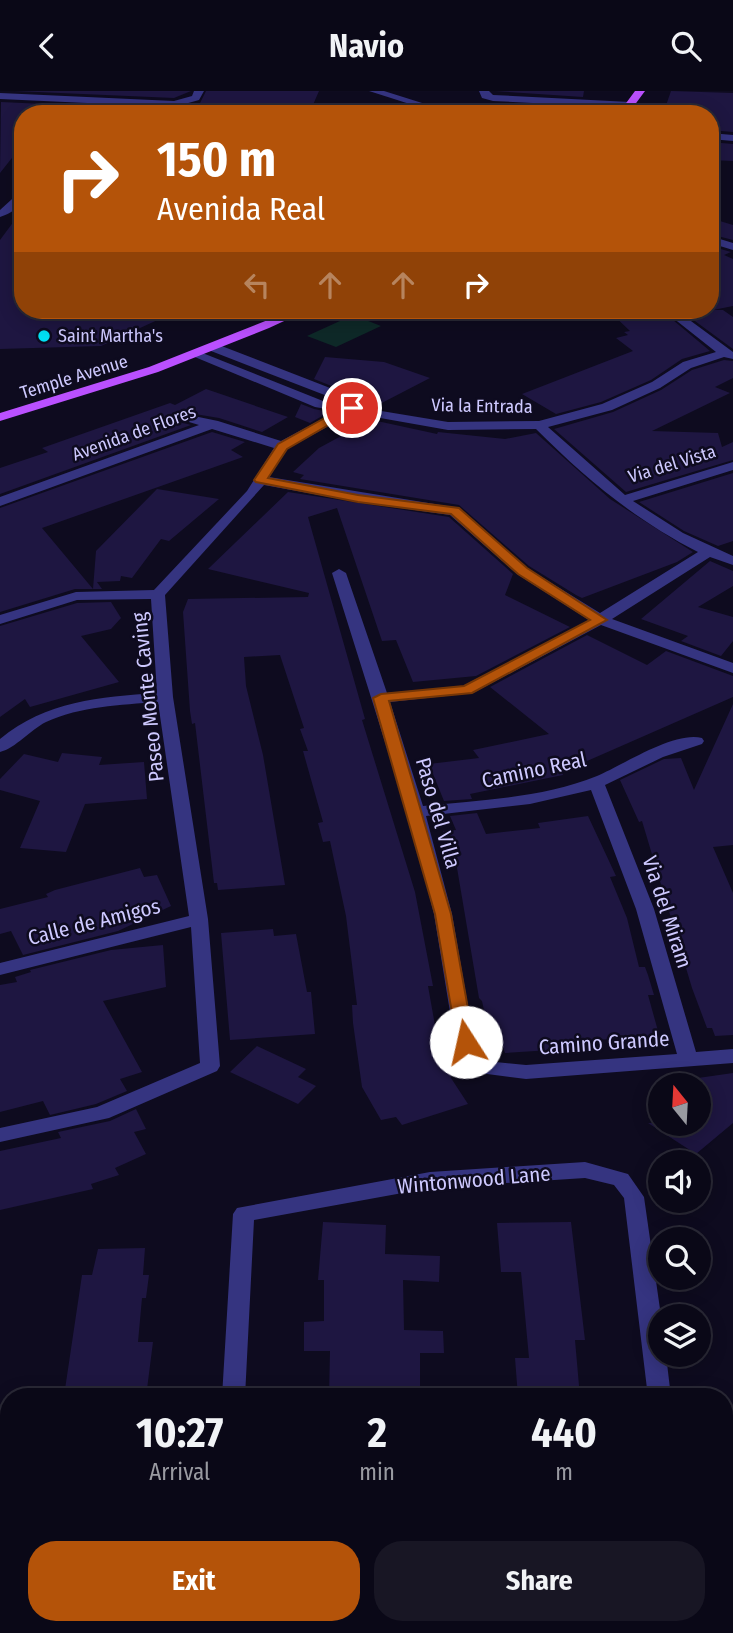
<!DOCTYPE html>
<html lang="en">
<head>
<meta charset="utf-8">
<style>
  body { margin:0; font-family:"Fira Sans Condensed",sans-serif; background:#181624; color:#f1f3f6; height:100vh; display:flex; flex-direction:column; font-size:26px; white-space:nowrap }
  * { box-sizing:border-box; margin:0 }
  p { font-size:23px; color:#999aa1 }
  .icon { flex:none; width:38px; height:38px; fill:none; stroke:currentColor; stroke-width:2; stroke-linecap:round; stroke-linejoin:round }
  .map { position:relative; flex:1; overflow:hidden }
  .sheet { position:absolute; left:0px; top:1297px; width:733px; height:247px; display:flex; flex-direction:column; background:#0a0817; border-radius:28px 28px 0 0; box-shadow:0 4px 18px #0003,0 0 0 2px #2a2936 }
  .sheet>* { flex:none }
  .guide { position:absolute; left:14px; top:14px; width:705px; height:214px; border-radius:28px; box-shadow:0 4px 18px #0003,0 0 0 2px #2a2936; background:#b45309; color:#fff; overflow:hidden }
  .needle { width:46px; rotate:342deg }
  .buttons { position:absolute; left:648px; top:982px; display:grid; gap:14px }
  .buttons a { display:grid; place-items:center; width:63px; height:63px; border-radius:50%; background:#0a0817; box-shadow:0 4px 18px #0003,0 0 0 2px #2a2936; font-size:35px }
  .pin { position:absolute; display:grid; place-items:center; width:60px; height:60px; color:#fff; margin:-30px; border:4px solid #fff; border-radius:50%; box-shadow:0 2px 7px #0007 }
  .me { position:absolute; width:77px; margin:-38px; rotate:350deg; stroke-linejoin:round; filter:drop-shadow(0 0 5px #0008) }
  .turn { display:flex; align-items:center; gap:24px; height:147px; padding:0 28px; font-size:32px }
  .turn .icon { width:91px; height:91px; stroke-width:2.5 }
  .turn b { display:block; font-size:49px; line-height:60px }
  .lanes { display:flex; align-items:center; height:66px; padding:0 28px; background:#0003; justify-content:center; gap:35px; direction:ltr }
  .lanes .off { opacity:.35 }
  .eta { display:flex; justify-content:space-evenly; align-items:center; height:119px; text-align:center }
  .eta b { font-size:42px; font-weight:700; line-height:49px }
  .action { display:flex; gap:14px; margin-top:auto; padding:14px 28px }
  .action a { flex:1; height:80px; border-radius:28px; background:#b45309; color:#fff; font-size:28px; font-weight:700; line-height:80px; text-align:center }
  .action a+a { background:#181624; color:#f1f3f6 }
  header { display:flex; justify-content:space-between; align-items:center; height:91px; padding:0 28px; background:#0a0817; font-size:32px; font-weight:700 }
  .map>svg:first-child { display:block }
  .green { fill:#0e2928 }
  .building { fill:#1e1641 }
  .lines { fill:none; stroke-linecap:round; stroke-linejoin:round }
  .minor { fill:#353480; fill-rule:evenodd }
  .major { fill:#ba50ff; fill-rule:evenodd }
  .route { fill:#b45309; stroke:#753606; stroke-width:2 }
  .poi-dot { fill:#00e0f4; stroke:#0e0b1f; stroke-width:2.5 }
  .labels { text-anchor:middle; stroke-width:5; stroke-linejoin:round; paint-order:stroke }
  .far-poi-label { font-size:18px; fill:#cec9ff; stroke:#0e0b1f; text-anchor:start }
  .far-street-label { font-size:18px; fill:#cec9ff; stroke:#0e0b1f }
  .street-label { font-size:21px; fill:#cec9ff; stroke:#0e0b1f }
</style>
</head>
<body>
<header><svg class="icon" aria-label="back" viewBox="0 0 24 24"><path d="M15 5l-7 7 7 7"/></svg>Navio<svg class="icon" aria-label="search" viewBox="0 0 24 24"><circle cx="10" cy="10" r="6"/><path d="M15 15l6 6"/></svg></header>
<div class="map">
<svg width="733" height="1542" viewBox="0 0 733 1542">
  <rect width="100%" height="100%" fill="#0e0b1f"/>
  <path class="green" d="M353,224L381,235L336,256L307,245Z"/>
  <path class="building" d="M14,0H191L174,7Z
    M206,0H319L309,23H23V53L0,82L1,11L174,19L200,12Z
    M495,0H584L583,6Z
    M671,0L733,2V41L710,39V23H663Z
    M492,12L493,13L580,17L578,23H493L490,21Z
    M710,51L733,53V70L710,69Z
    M23,118V222L177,220L101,255L0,258V149Z
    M710,127L733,134V149L710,143Z
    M710,155L731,161L724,164L733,168V215L713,219H723L733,226V258L680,219H710Z
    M608,219H661L710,260L682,268L651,289L601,311L556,323L522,303L633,260L616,247L628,244L624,241L630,240Z
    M325,266L384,271L430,287L374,316L358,314L344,300L314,288Z
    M724,269L733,270V287L715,296L730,302L652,340L718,342L722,356L733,351V369L626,401L554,338L613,321L661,299L692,279Z
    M206,298L288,326L262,341L219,327L177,320V330L191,334L0,403V377L48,361L42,357L170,312L175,314Z
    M301,313L314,318L329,321L310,332L295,326Z
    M354,325L437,343L438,341L505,348L536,342L610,408L693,461L677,471L582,507L576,504L529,475L459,414L300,388L304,384L293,381L319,357L343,344L336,341Z
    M212,341L245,351L231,359L243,366L42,437L93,498H75L0,521V417Z
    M733,382V450L718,455L684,440L639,411Z
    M157,398L219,408L169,450L161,448L132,487L121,485L120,490L97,491L102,498H93L96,460Z
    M288,401L449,426L513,483L505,504L570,536L476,585L413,591L396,549L382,550L337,417L308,426L365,628L362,629L415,801L433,895H428L436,940L443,939L451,987L468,1013L402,1034L396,1026L381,1029L362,996L353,932L352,914H357L346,825L330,750L323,751L318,732L323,731L303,660H308L300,638L304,637L280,564L244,566L246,595L263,664L285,794L218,799L217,792H214L195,632L192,633L190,620L183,521L188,508L308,506L309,502L208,478Z
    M710,470L733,480V495L698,516L733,526V550L721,565L681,550L688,545L641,528Z
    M111,511L121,527L111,538L81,545L119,591L30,616L25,608L0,626V535L77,512Z
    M587,544L647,574L666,560L733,585V606L562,681L563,684L470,703L472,708L444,710L429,673L479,667L473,659L549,643L490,596Z
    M733,613V754L713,756L733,802V944L715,945L712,937H707L692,897L642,730L639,731L620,689L664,668L681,667L694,699Z
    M62,662L102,666L99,674L144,671L147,708L85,713L66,761L20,757L40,710L0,699V688L24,663L58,671Z
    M477,722L486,743L540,737L538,732L588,725L616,785L610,786L627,827L639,876H645L648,884L654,904H648L658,940H653L656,947L548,950L551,959L505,962L502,953L491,952L482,910L479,907L456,771L453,772L443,740L456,739L450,725Z
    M140,777L144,786L157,784L171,815L118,840L23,864L11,840L0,843V818L48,806L46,803L55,799Z
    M273,838L274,845L296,843L307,901H311L315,943L230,949L221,842Z
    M163,854L166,896L103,910L142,981L120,988L127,1000L96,1013L50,1024L43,1010L0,1021V894L17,891L15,886L31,881L30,879L111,859Z
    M257,955L306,978L298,986L316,995L298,1013L230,981Z
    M733,982V1032L696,1063L648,1032H698V987Z
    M136,1018L146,1038L134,1041L146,1063L115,1077L119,1084L91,1093L93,1098L0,1119V1060L61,1047L58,1041L110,1030Z
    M323,1131L386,1134L385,1163L440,1165L439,1191L403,1189L404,1239L443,1240L444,1262H420V1306H329L330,1260H304V1231L324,1230V1189H318Z
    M571,1131L585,1249H575L580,1306H518L515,1267H529L521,1181H501L497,1132Z
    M145,1157L143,1184H149L146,1207H142L138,1251H153L146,1306L64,1305L82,1184H92L98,1158Z"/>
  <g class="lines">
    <path class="minor" d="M194,0H204L199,9L174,16L0,8V2L174,10L192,5Z
      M369,0H384L457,23H441Z
      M479,0H489L493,4L630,11L635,14L630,17L493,10L482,7Z
      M710,42L733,44V50L710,48Z
      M23,98C23,114 15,121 0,126V119Z
      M710,145L733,152V159L710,152Z
      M663,219H676L733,261V268L724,266L691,277L660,297L612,319L548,336L625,404L733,371V379L633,410L683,442L733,465V474L710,466L612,528L733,572V582L601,534L473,602L390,611L423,715C481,709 543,707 597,685C623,674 674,640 702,647L704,650L702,653L663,666L605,694L654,818L696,961L733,958V972L526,988L472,981L461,958L450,921L434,823L412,737L332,482L339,478L346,482L387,602L463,595L589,529L517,483L450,424L358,411L264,394L165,504L173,606L208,828L220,975L217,980L109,1027L0,1051V1037L97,1016L200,972L191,836L0,884V872L189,825L158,611C120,614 81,615 46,631C30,639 16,657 0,661V648C46,610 100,606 157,602L151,508L77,509L0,533V524L76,501L154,499L247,400L274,357L212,338L0,415V406L199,334L179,328V322L218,330L281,350L337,320L315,316L190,264L200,261L323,310L340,313L335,308L211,260V254H219L343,302L357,316L448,331L539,330L602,313L652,291L683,271L716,261ZM352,322L448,339L536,338C585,387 635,429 698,461L600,522L527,477L459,417L269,386L287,358ZM591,699L636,818L677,963L526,974L486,970L469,921L452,823L426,725L530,713Z
      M585,1071L628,1083L644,1106L661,1225L660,1264H666L671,1306H648L624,1107L614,1094L585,1087L430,1097L254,1129L245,1306H222L233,1123L237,1117L430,1081Z
      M207,1535H233L232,1542H206Z
      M677,1535H703L704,1542H678Z"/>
    <path class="major" d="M635,0H645L628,23H618Z
      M293,219H308L269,237L158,281L0,330V322L149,276Z"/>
  </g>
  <path class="route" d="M348,314L358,317L287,358L268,387L358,404L459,417L527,477L607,529L472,602L389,610L451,823L474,951L466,957L457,951L435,823L373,607L381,603L464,595L590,529L518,483L451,423L358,411L256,391L254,389L278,353Z"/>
  <circle class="poi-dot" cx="44" cy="245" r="7"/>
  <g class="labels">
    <g class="far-poi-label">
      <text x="58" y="251">Saint Martha's</text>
    </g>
    <g class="far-street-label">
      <text transform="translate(74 286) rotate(-17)" y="6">Temple Avenue</text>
      <text transform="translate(482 315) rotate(1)" y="6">Via la Entrada</text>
      <text transform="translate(134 342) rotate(-20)" y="6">Avenida de Flores</text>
      <text transform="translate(672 373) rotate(-17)" y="6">Via del Vista</text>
    </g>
    <g class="street-label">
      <text transform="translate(148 606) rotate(-96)" y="7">Paseo Monte Caving</text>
      <text transform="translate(534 679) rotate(-12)" y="7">Camino Real</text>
      <text transform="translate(438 722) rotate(74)" y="7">Paso del Villa</text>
      <text transform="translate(667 821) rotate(72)" y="7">Via del Miram</text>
      <text transform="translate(94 831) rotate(-14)" y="7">Calle de Amigos</text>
      <text transform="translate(604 952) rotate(-4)" y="7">Camino Grande</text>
      <text transform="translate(474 1089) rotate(-5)" y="7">Wintonwood Lane</text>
    </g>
  </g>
</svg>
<div class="buttons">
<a><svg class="needle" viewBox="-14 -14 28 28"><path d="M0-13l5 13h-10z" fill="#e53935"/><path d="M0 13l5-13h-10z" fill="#999aa1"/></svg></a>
<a><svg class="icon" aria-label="sound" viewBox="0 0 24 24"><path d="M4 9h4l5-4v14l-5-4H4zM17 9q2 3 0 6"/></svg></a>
<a><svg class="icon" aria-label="search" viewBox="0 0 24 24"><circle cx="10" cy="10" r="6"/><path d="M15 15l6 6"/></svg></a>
<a><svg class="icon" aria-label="layers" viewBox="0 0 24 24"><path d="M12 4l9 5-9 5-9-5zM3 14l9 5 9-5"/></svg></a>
</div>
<div class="pin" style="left:352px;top:317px;background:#d93025"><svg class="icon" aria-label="arrive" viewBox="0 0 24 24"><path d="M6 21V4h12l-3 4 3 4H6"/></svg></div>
<svg class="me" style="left:466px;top:951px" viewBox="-20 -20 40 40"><circle r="19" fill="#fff"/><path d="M0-13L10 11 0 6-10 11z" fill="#b45309"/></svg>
<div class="guide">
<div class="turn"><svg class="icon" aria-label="right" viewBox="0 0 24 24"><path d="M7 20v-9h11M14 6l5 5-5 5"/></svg><div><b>150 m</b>Avenida Real</div></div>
<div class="lanes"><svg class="icon off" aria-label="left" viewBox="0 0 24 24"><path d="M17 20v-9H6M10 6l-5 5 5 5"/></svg><svg class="icon off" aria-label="ahead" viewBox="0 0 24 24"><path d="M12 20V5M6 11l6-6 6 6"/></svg><svg class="icon off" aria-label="ahead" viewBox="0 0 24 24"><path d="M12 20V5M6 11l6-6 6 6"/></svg><svg class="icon" aria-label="right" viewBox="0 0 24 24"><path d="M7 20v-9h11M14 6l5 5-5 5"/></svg></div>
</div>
<section class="sheet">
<div class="eta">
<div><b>10:27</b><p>Arrival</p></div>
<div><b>2</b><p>min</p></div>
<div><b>440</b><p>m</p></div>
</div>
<div class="action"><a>Exit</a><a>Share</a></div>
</section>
</div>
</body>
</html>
